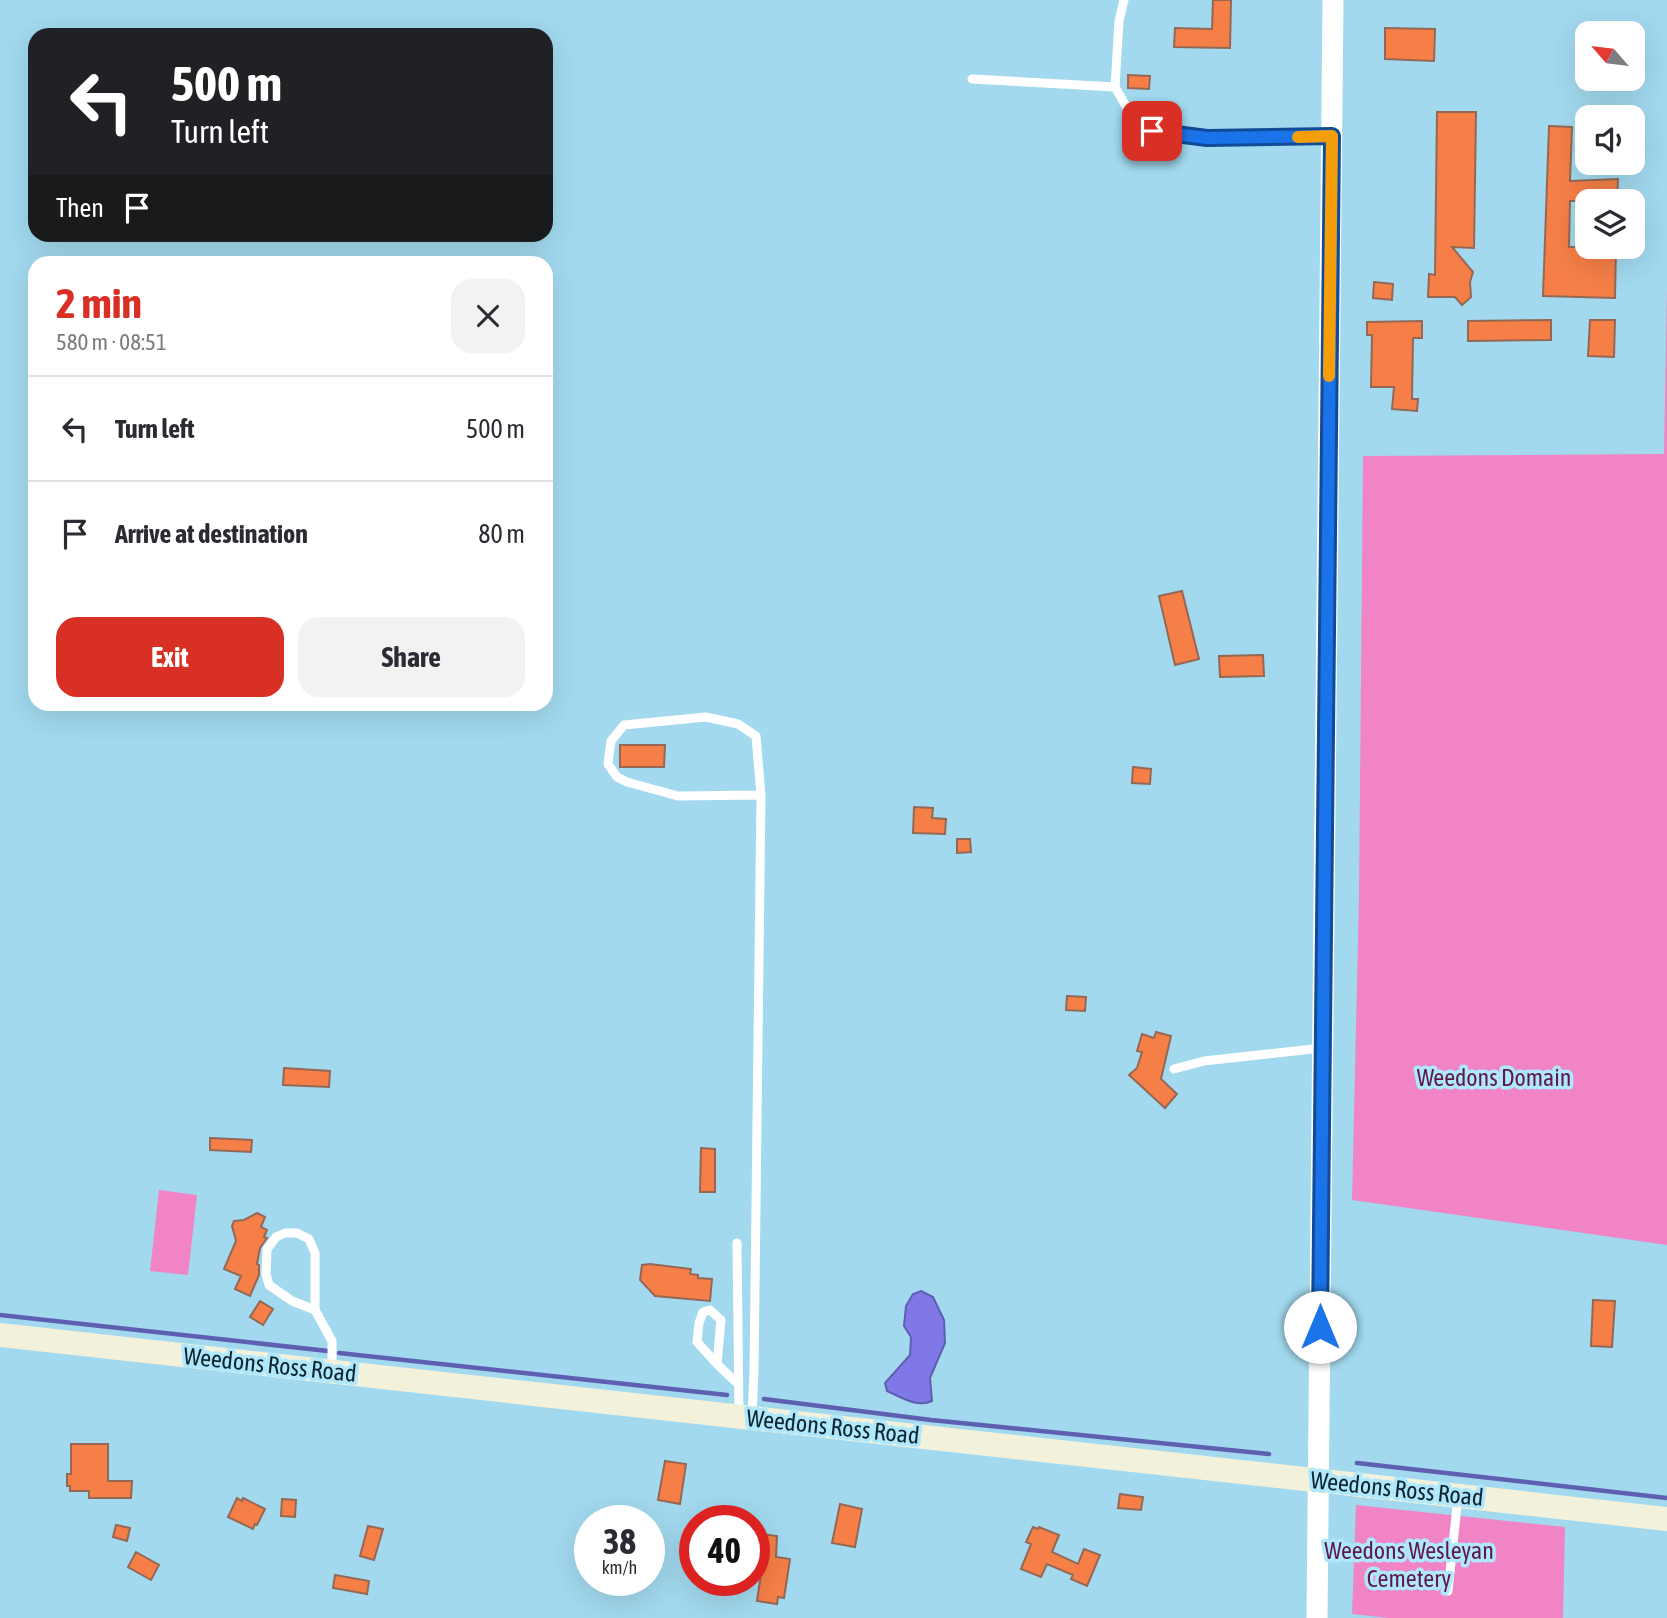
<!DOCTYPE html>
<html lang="en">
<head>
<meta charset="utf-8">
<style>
  body { margin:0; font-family:"Asap Condensed",sans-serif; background:#f2f2f3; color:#2b2b33; height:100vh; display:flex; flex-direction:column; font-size:26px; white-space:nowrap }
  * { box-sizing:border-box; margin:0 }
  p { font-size:23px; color:#7c7c81 }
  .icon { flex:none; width:38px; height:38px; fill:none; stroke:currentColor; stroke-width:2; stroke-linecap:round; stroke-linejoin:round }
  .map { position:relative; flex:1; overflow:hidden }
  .details { position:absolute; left:28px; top:256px; width:525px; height:455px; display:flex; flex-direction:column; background:#fff; border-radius:21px; box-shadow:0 7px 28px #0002 }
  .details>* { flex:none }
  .hud { position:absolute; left:28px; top:28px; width:525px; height:214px; border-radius:21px; box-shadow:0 7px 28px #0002; background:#202124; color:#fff; overflow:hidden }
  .needle { width:46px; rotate:298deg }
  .fabs { position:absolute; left:1575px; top:21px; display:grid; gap:14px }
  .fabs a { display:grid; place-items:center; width:70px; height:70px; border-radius:14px; background:#fff; box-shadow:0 7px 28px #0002; font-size:35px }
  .speed { position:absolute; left:574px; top:1505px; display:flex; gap:14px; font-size:35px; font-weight:700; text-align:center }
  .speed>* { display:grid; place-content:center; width:91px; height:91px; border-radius:50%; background:#fff; box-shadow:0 7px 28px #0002; line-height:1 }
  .speed small { font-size:18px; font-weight:400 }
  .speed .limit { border:10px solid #d22; background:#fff; color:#111 }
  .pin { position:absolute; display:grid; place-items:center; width:60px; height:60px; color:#fff; margin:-30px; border-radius:14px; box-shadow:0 4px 10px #0006 }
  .me { position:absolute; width:77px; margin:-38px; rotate:0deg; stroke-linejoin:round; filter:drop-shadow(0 0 5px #0008) }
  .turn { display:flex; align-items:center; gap:24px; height:147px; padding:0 28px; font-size:32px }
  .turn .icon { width:91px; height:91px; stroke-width:2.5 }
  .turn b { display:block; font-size:49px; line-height:60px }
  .then { display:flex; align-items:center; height:66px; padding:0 28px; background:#0003; gap:14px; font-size:26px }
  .round { display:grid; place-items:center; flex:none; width:74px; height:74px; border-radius:21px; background:#f2f2f3 }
  .summary { display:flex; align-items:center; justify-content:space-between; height:119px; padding:0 28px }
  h1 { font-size:42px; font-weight:700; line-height:52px; color:#d93025 }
  .action { display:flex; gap:14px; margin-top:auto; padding:14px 28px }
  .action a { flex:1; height:80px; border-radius:21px; background:#d93025; color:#fff; font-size:28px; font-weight:700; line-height:80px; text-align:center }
  .action a+a { background:#f2f2f3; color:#2b2b33 }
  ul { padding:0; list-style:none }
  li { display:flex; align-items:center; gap:21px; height:105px; padding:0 28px; border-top:2px solid #e1e1e2 }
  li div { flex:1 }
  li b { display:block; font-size:26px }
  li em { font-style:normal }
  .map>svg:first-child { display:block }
  .green { fill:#f084c5 }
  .water { fill:#8078e7; stroke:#5e5fb0; stroke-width:2 }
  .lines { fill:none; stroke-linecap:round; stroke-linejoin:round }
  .stream { stroke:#5e5fb0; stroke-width:4.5 }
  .building { fill:#f67f47; stroke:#946855; stroke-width:2 }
  .service { stroke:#fff; stroke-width:9 }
  .tertiary { stroke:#fff; stroke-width:21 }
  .secondary { stroke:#f2f1dc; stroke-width:24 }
  .route-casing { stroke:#114b97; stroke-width:18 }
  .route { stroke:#1a73e8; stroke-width:12 }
  .slow { stroke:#f59e0b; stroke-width:12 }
  .labels { text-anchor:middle; stroke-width:7; stroke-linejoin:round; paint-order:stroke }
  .park-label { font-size:24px; fill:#5f1847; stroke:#afe7fc }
  .street-label { font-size:24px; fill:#0f252e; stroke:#afe7fc }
</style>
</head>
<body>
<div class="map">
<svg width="1667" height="1618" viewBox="0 0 1667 1618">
  <rect width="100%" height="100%" fill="#a2d9ef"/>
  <path class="green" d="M1667,288V1245L1352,1200L1359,897L1363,456L1664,454Z
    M159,1190L197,1195L188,1275L150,1271Z
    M1356,1505L1565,1527L1563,1618H1389L1352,1614Z"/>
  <path class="water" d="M921,1291L933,1297L944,1320L945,1343L930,1378L932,1401C917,1408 901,1397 887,1391L885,1383L910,1355L911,1337L904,1326L906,1306L913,1294Z"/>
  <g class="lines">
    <path class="stream" d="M0,1315L328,1351
      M339,1353L727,1395
      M764,1399L931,1420L1269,1454
      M1357,1463L1667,1498"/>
  </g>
  <path class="building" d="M1213,0H1231L1230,48L1174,47L1175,28L1212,29Z
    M1385,28L1435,29L1434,61L1385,59Z
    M1128,75L1150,76L1149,89L1128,88Z
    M1437,112H1476L1474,248L1452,247L1473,272L1470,282L1471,297L1462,305L1455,297H1428L1429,274L1435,275Z
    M1549,126L1572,127L1570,181L1618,179L1617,201H1570L1569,247H1616L1615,298L1543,296Z
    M1374,282L1393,284L1392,300L1373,298Z
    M1551,320V340L1468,341V321Z
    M1590,320H1615L1614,357L1588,356Z
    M1422,321V338H1413L1412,399H1418L1417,411L1392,409L1394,387H1371L1372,335H1367V322Z
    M1182,591L1199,659L1175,665L1159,596Z
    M1263,655L1264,676L1220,677L1219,656Z
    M620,745H665L664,767H620Z
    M1133,767L1151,769L1150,784L1132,783Z
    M914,807L933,808L932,818L946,819L945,834L913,833Z
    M957,839H970L971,852L957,853Z
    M1067,996L1086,997L1085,1011L1066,1010Z
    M1156,1032L1171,1036L1161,1079L1177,1094L1165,1108L1129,1075L1137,1068L1142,1052L1137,1051L1142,1034L1154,1038Z
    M284,1068L330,1071L329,1087L283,1085Z
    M210,1138L252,1140L251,1152L210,1150Z
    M701,1148L715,1149V1192H700Z
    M257,1213L265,1217L261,1227L267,1230L264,1237L267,1238L260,1248L257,1264L259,1265V1275L250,1296L235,1289L241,1276L224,1269L236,1241L232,1226L234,1221L244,1220Z
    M650,1264L691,1269L690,1274L698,1275V1278L712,1279L710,1301L655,1296L640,1280L642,1265Z
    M1593,1300L1615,1301L1612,1347L1591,1346Z
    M260,1301L273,1309L263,1325L250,1317Z
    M71,1444H108V1481H132L131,1498H89V1491H70V1486H67V1474H71Z
    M665,1461L686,1464L680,1504L658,1500Z
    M1120,1494L1143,1497L1141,1510L1118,1508Z
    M237,1498L242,1501L243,1498L265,1509L257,1525L255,1524L253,1529L228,1517Z
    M282,1499L296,1500L295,1517L281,1516Z
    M840,1504L862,1509L855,1547L832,1543Z
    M116,1525L130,1528L127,1541L113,1537Z
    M368,1526L383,1529L374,1560L360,1556Z
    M1033,1527L1038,1529L1039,1527L1059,1535L1052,1552L1078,1564L1084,1549L1100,1555L1087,1586L1071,1579L1073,1575L1047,1564L1041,1577L1021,1569L1031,1544L1026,1542Z
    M754,1533L777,1536L776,1557L790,1559L784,1598L778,1597L777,1604L757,1601L761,1574L754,1573Z
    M136,1552L159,1565L151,1580L128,1567Z
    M335,1575L369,1581L367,1594L333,1588Z"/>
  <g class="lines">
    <path class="service" d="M1124,0L1119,21L1115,87L1130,113L1152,131L1207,138L1330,136
      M972,79L1115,87
      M1174,1069L1204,1061L1322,1048
      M737,1243L739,1415
      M315,1310L292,1301L269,1285L266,1274L267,1249L276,1237L285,1233H297L309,1239L315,1253V1310L332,1341V1370
      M717,1364L721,1320L710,1310L703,1312L699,1323L697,1342L717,1364L738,1384
      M752,1416L754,1371L761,795L756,736L738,724L706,717L624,725L611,741L608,764L617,777L627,782L678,796L761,795
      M1448,1591L1458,1497"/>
    <path class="tertiary" d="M1317,1618L1333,0"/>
    <path class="secondary" d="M0,1335L1667,1519"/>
  </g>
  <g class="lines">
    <g class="route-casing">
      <path id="route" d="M1152,131L1207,138L1332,136L1320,1327"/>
    </g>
    <use href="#route" class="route"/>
    <path class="slow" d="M1298,137L1332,136L1329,376"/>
  </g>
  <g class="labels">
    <g class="park-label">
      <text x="1494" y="1086">Weedons Domain</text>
      <text x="1409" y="1559">Weedons Wesleyan<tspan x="1409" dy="28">Cemetery</tspan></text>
    </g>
    <g class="street-label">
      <text transform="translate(270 1365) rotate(6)" y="8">Weedons Ross Road</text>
      <text transform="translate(833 1427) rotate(6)" y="8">Weedons Ross Road</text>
      <text transform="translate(1397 1489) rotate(6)" y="8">Weedons Ross Road</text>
    </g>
  </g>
</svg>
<div class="fabs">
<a><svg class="needle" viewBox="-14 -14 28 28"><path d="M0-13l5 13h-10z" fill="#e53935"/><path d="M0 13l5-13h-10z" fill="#7c7c81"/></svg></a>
<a><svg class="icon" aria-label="sound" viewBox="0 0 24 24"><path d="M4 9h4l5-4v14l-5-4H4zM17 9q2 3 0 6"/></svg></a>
<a><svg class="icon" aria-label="layers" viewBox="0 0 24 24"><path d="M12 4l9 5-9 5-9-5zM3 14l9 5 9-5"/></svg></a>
</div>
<div class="speed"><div>38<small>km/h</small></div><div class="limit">40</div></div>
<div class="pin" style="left:1152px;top:131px;background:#d93025"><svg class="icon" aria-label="arrive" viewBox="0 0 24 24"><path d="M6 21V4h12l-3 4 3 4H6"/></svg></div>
<svg class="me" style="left:1320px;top:1327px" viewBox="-20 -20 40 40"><circle r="19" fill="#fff"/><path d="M0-13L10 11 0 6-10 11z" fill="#1a73e8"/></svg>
<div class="hud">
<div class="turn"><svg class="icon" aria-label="left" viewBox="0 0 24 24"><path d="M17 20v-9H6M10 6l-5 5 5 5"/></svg><div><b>500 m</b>Turn left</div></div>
<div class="then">Then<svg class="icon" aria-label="arrive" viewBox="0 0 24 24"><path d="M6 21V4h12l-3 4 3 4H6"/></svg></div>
</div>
<section class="details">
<div class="summary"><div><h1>2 min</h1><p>580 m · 08:51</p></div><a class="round"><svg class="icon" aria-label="close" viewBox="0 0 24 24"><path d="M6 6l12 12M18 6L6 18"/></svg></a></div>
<ul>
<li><svg class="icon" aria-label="left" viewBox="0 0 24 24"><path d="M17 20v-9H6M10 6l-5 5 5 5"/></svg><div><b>Turn left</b></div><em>500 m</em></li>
<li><svg class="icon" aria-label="arrive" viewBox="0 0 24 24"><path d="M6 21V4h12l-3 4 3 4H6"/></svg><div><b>Arrive at destination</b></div><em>80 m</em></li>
</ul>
<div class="action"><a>Exit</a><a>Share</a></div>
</section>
</div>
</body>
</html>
